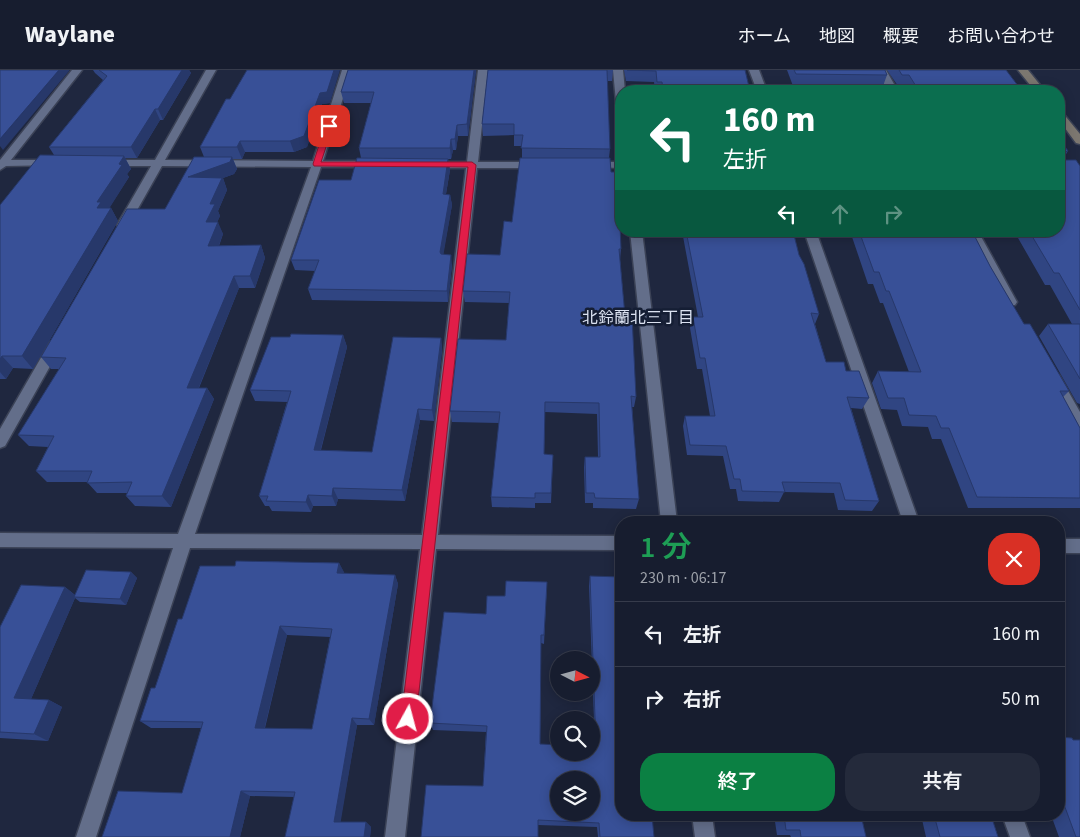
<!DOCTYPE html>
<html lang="ja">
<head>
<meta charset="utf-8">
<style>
  body { margin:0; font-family:"Source Sans 3","Noto Sans JP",sans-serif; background:#242a3b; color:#f1f3f6; height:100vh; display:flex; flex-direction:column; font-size:19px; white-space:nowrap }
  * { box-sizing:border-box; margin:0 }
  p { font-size:16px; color:#9ea2aa }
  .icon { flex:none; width:28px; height:28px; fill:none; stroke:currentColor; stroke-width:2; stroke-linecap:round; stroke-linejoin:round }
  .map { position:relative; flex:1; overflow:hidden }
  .details { position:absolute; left:615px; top:446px; width:450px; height:305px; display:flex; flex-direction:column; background:#171d2f; border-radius:20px; box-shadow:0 2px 12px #0003,0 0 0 1px #363b4b }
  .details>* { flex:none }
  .hud { position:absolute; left:615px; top:15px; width:450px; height:152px; border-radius:20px; box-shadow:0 2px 12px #0003,0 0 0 1px #363b4b; background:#0b6e4f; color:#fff; overflow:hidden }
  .needle { width:32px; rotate:96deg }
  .controls { position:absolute; left:550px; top:581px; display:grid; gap:10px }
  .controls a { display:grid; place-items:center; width:50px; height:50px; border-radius:50%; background:#171d2f; box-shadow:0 2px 12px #0003,0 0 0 1px #363b4b; font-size:25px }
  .pin { position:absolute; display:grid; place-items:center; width:42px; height:42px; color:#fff; margin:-21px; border-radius:10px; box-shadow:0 2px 8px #0006 }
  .me { position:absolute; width:55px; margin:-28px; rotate:7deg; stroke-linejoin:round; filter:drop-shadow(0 0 4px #0008) }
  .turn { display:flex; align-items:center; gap:18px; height:105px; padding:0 25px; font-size:22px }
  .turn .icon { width:65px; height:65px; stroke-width:2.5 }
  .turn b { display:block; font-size:35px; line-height:42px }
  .lanes { display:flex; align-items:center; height:48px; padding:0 25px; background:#0003; justify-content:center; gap:25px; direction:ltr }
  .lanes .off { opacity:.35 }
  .round { display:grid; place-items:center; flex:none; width:52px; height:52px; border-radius:20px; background:#242a3b }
  .summary { display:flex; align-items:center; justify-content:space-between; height:85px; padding:0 25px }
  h1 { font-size:30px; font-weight:600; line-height:38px; color:#1e9e55 }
  .action { display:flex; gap:10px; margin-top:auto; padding:10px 25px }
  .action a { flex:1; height:58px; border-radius:20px; background:#0b8043; color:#fff; font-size:20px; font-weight:600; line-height:58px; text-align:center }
  .action a+a { background:#242a3b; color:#f1f3f6 }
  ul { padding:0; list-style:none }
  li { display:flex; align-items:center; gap:15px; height:65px; padding:0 25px; border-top:1px solid #363b4b }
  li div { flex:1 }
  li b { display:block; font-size:19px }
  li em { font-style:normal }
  header { display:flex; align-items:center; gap:30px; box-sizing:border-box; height:70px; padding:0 25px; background:#171d2f; border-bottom:1px solid #363b4b }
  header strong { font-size:24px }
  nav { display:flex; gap:28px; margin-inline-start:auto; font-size:18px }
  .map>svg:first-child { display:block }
  .green { fill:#463203 }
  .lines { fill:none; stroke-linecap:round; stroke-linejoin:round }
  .street-casing { stroke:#3b4256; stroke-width:3 }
  .secondary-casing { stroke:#3b4256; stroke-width:3 }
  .street { fill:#636e8a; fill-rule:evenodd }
  .secondary { fill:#7c7770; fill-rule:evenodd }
  .wall { fill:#304582; fill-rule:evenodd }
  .shaded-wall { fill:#27386a }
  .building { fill:#385097; stroke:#27386a; fill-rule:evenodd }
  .route { fill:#e11d48; stroke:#92132f }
  .labels { text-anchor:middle; stroke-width:5; stroke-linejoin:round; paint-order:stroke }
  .neighbourhood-label { font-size:16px; fill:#dbe2f1; stroke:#151e34 }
</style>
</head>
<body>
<header>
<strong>Waylane</strong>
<nav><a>ホーム</a><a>地図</a><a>概要</a><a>お問い合わせ</a></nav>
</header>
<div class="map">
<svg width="1080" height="767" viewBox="0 0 1080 767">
  <rect width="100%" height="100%" fill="#1f273f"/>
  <path class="green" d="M776,18H880L882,21H777Z"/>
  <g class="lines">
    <g class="street-casing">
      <path id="street" d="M72,0H82L11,90H55L59,91L60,93L59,95L6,96L0,100V90Z
        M206,0H216L165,90L313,91L342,0H352L323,91H375L380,94L375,97H321L195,464L422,465L466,98H430L425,95L430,92H467L478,0H488L478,92H540L545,95L540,98H477L438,465L621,466V480L436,479L405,767H385L420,479L190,478L96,767H76L173,478L0,477V463L178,464L311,97L162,96L127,158H119L117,155L151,96H108L103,93L108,90H155Z
        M613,0H623L625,21H621V35L616,32Z
        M749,0H759L767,21H757Z
        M876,0H886L898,21H888Z
        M590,92H621V98L586,97L585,95Z
        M630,161H642L677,452H661Z
        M804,161H816L919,452H903Z
        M966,161H978L1017,232L1015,235H1007Z
        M55,270L60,272L62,275L5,376L0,378V359L50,272Z
        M1054,304L1059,305L1080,342V361L1075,359L1047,309L1049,305Z
        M1059,469H1080V483H1059Z
        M692,745H712L715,767H695Z
        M1002,745H1022L1030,767H1010Z"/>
    </g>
    <g class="secondary-casing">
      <path id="secondary" d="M1018,0H1028L1045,21H1035Z
        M1059,41L1062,42L1080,64V74L1076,73L1059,50Z"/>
    </g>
    <use href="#street" class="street"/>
    <use href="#secondary" class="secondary"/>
  </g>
  <path class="wall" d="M93,0H189L191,3L163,50H160L137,88H125L131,99L127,104L129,107L109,138H111L118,151L33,299L13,298L6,309H0V135L54,85L49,77L103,10L95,3Z
    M348,0H476L468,66H458L456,80H453L451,89H448L450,100L446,124L450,125L452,135L443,184L452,195L448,232L312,230L308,219L315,201L295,200L291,190L351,110L361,88L359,78L371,33H344L341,22Z
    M488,0H613L612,11H607L610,79L609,88L621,179L620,190L625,246L636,327L634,337H632L639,429L636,439L593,438V433H585L584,397L585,387H598L597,344L545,342L544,384L553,385L551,433H535V438L492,437L491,427L499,353L452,352L450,341L506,270L509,233L465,232L463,221L500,185L512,152L522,88V76H514V65L483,66L482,54Z
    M624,0H745L750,21H655L654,12L626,11Z
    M787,0H885L887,5L883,16H793Z
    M887,0H1006L1022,21H907L904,17L898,16Z
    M226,29L330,33L322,34L307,77L294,82H245L242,89H233L237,99L234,104L223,108L227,120L218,141L220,146L217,152L223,164L219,176L261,175L265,188L255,218H239L199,318H207L214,329L171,437L135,436L126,426L127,423H97L87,412H47L36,401L48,377L29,376L18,365L59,299H51L41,287L165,139L204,87L200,77Z
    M1059,68L1068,81L1065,86V90L1080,96V334L1077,333L1039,266L1048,254H1072L1050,215H1045L1014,161H1059Z
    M682,161H793L799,185L819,244L815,254L826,292L846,301L869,328L862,339L851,338L879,431L872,441L838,440L834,423L784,422L779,432L738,431L736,419H730L723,386L687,385L683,356L685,346H710L702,299H697L690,258L693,247H698Z
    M850,161H972L990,196L1024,254L1069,321L1063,327L1080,358V438H968L941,369H932L928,357L902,356L897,340L881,339L872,313L878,301L909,302L883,233H880L873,214H868Z
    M343,265L347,277L321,380L372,382L441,268L442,280L434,351L420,350L405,431L338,429L336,436H313L311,442L272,441L269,436H265L259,426L287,332L255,331L250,320L290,267Z
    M236,491L339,493L344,503L395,505L398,514L374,655H357L340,752H366L371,757L370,767H285L294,727L250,726L240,767H102L118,721L182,723L201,658H151L140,651L151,618H155L178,549H182L200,496H235ZM287,565L330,567L312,659L265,658Z
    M131,502L137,508L126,535L80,532L75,528L31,629L49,630L62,637L48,671L0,668V557L65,517L75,525Z
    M590,506L654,767H598L597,757L538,755L483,716L486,662L433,660L430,653L486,544L505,526L547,512L544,574L541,573L540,674L595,676L589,516Z
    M1059,667L1073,670L1080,767H1059L1051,745H1059Z
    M774,745H861L866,767H791L790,765H777Z
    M921,745H991L998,767H926Z"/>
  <path class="shaded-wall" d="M59,0H69V1L3,80L0,76V69Z
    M182,0H189L191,3L163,50L158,39Z
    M334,0H340L330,33L322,34L307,77L294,82L290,71Z
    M474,0H476L468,66L467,54Z
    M155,39L160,50L137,88L131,77Z
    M457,55L458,66L456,80L455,69Z
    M451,69L453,80L451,89L450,78Z
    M240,71L245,82L242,89L237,77Z
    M124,86L131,99L127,104L129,107L107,142L111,138L118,151L33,299L22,286L97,138V132Z
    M232,87L237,99L234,104L223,108L227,120L218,141L220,146L212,164L188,107Z
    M448,89L450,100L444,135L443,124Z
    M450,125L452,135L442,193L440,182Z
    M218,152L223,164L214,188L208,176Z
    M261,175L265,188L255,218L250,206Z
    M451,185L452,195L448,232L447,221Z
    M234,206L239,218L194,329L187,318Z
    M343,265L347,277L318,390L314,380Z
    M441,268L442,280L434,351L432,340Z
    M2,286L13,298L6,309L0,302V289Z
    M207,318L214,329L171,437L162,426Z
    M418,339L420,350L405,431L402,420Z
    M333,418L338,429L336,436L332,426Z
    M308,425L313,436L311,442L306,432Z
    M339,493L344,502L342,513L337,503Z
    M131,502L137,508L126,535L120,529Z
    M395,505L398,514L374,655L369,649Z
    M65,517L76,526L74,527L75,528L28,636L14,628Z
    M280,556L287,565L263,664L255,658Z
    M49,630L62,637L48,671L34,664Z
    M352,648L357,655L340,756L334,752Z
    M241,721L250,726L240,767H230Z
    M366,752L371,757L370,767H364Z"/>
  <path class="building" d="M0,0H59L0,69Z
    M99,0H182L158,39H155L131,77H49L107,6Z
    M247,0H334L327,22L320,23L304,66L290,71H240L237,77H200L226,29H230Z
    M348,0H474L467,54L457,55L455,69H451L450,78H359L374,22H341Z
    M488,0H607L610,79L521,78L523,65H514V54H482Z
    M627,0H745L750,21H663L662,12H657L656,1Z
    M794,0H885L887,5L796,4Z
    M899,0H1006L1022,21H919L909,5H902Z
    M1059,68L1068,81L1065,82V90H1076L1080,96V240L1059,203H1054L1029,161H1059Z
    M40,85L124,86L119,94L122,95L97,132H101L97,138H111L22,286H2L0,289V135Z
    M194,87H232L230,92L188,107L222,108L210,134H215L206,152H218L208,176L261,175L250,206H234L187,318H207L162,426H126L132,412L87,413L92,401H36L54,366L18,365L66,288L41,287L127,139H165Z
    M357,88L448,89L443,124L450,125L440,182L441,184L451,185L447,221L308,219L319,190H291L319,110H351Z
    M520,88H610L611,102H616V109H618L621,179H619L625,246H632L636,327L631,326L639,429L595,428L594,423H586L585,387H600L599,333L545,332L544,384L553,385L551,423H535V428L491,427L500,342L450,341L458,269L506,270L510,222L463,221L467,184L500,185L504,151L512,152Z
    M686,161H793L799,185L804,194L819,244L811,243L826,292H844L846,301H859L869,328L847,327L879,431L845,430L840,413L782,412L785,422L742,421L740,409H734L726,376L690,375L685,346H715L705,288H700L693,247H703Z
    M859,161H972L990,196L1024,254H1030L1069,321H1060L1080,358V428L977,427L949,358H941L936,346L909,345L904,328H888L878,301L921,302L889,221H886L879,202H874Z
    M1048,254H1080V309Z
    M291,264L343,265L314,380L372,382L393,267L441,268L432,340L418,339L402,420L333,418L332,426L308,425L306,432L266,431L268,426H259L291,321L250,320L271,267H290Z
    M236,491L339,493L337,503L395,505L369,649L352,648L334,752H366L364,767H285L295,722L241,721L230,767H102L118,721L182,723L203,652L140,651L151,618H155L178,549H182L200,496H235ZM280,556L332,559L312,659L255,658Z
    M86,500L131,502L120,529L74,527Z
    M590,506L621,507V745H652L654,767H600L599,753L538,750V767H421L426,715L483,716L487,656L430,653L444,542L486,544L487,526H505L506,511L547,512L544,565H541L540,674L559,675V682H591V676H596ZM559,710H591V742H559Z
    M21,515L65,517L14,628L49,630L34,664L0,662V557Z
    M1059,667L1072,668L1073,670H1080V767H1076L1059,721Z
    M784,745H861L866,767H801L800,760H786Z
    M934,745H991L998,767H940Z"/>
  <path class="route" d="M329,54L333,56L321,92H472L476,95L416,649L413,654L408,656L403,654L401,649L468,97L314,96L313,94L325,56Z"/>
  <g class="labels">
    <g class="neighbourhood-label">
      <text x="638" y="253">北鈴蘭北三丁目</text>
    </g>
  </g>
</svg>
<div class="controls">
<a><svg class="needle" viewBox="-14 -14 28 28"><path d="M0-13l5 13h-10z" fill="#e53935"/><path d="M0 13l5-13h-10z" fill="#9ea2aa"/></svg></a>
<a><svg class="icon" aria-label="search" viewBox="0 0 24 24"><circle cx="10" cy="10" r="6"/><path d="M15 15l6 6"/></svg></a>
<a><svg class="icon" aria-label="layers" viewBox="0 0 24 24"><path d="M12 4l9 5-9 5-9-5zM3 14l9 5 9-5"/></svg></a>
</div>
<div class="pin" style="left:329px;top:56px;background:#d93025"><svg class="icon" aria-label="arrive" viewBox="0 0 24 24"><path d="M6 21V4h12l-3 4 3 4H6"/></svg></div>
<svg class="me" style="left:408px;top:649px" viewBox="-20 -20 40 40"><circle r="17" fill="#e11d48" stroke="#fff" stroke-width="3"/><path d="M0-11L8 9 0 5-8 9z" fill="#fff"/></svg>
<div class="hud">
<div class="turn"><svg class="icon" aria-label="left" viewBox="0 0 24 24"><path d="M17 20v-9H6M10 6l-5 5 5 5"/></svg><div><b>160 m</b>左折</div></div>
<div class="lanes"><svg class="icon" aria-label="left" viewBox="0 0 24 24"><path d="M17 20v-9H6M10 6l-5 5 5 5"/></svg><svg class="icon off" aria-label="ahead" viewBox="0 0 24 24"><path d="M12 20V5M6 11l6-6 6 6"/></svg><svg class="icon off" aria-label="right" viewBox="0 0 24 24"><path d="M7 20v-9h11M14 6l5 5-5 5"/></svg></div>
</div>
<section class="details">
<div class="summary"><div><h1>1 分</h1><p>230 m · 06:17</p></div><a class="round" style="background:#d93025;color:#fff"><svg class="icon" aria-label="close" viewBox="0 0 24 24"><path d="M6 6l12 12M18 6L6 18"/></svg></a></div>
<ul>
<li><svg class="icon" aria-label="left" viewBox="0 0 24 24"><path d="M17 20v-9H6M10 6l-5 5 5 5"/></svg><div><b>左折</b></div><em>160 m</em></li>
<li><svg class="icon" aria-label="right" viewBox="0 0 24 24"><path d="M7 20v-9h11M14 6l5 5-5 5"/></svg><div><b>右折</b></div><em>50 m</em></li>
</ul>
<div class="action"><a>終了</a><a>共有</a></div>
</section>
</div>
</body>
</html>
